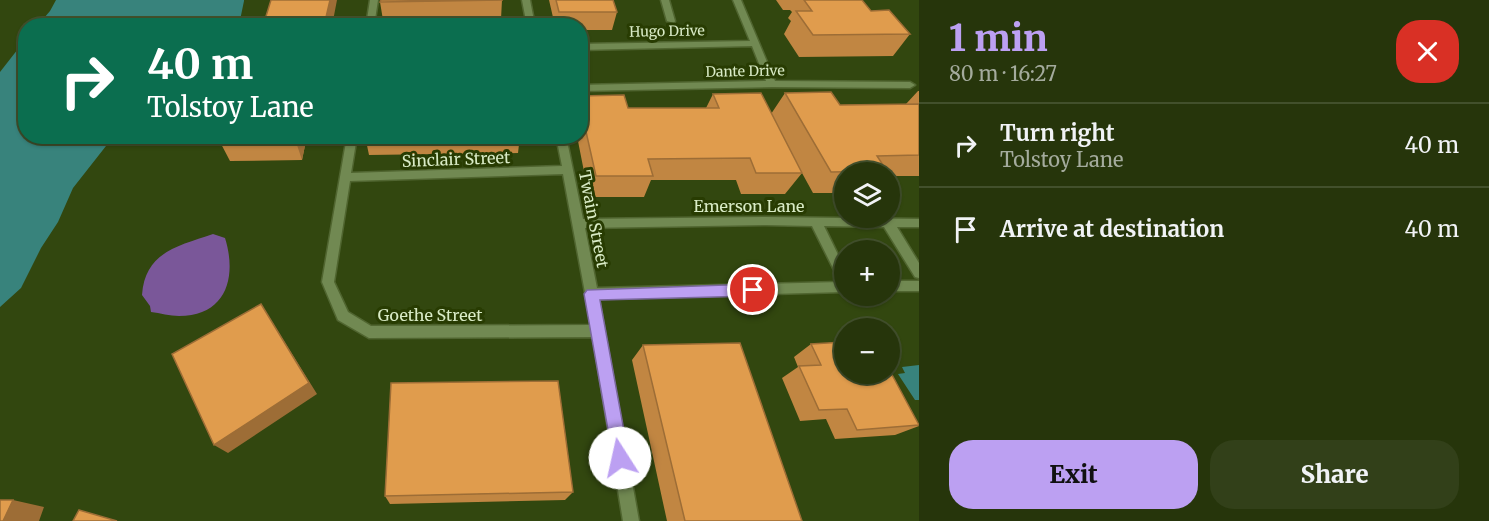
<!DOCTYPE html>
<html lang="en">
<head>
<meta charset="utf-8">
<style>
  body { margin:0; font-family:Merriweather,serif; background:#324019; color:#f1f3f6; height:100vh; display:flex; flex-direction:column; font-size:22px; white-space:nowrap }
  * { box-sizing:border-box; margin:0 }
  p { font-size:20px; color:#a4ab9d }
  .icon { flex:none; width:33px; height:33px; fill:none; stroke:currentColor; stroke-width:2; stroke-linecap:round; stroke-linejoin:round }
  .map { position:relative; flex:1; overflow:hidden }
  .drawer { display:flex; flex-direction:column; background:#26350b; width:570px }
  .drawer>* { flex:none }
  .banner { position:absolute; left:18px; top:18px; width:570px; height:126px; border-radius:24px; box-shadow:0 2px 4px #0004,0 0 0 2px #42502c; background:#0b6e4f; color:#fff; overflow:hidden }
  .fabs { position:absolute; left:834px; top:162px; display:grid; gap:12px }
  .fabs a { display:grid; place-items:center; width:66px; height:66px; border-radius:50%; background:#26350b; box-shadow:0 2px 4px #0004,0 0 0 2px #42502c; font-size:30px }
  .pin { position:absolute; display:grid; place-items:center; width:51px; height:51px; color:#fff; margin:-26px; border:3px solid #fff; border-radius:50%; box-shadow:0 2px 6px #0007 }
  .me { position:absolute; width:66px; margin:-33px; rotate:350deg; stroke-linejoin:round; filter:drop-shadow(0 0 4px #0008) }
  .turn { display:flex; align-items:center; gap:21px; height:126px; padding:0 30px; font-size:27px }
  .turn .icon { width:78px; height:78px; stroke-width:2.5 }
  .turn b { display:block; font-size:42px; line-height:51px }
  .round { display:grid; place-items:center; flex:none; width:63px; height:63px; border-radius:24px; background:#324019 }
  .overview { display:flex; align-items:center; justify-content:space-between; height:102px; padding:0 30px }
  h1 { font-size:36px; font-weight:800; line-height:45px; color:#bca0f2 }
  .primary-button { display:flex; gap:12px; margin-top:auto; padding:12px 30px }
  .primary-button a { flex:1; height:69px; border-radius:24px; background:#bca0f2; color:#111; font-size:24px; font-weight:800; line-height:69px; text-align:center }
  .primary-button a+a { background:#324019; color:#f1f3f6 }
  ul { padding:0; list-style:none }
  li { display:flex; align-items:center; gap:18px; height:84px; padding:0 30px; border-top:2px solid #42502c }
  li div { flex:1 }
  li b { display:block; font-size:22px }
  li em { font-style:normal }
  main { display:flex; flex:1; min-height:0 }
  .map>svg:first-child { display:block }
  .green { fill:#7a5799 }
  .water { fill:#38837c }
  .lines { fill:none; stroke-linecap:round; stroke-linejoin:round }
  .minor-casing { stroke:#506530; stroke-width:3 }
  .minor { fill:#718952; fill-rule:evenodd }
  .wall { fill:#c18642 }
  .shaded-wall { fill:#9d6d36 }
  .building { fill:#e09c4d; stroke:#9d6d36; stroke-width:1.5 }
  .route { fill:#bca0f2; stroke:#7a689d; stroke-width:1.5 }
  .labels { text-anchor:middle; stroke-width:6; stroke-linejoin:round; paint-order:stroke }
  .far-street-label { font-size:14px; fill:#d9ebc6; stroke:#283c02 }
  .street-label { font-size:16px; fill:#d9ebc6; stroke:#283c02 }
</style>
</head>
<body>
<main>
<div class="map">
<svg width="919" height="521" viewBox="0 0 919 521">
  <rect width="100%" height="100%" fill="#32470f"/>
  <path class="green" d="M213,234L225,238C237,276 227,316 179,316C170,316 160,313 151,312L150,306L142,295C145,252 178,246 213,234Z"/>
  <path class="water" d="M56,0H244V1L239,25H38L50,11Z
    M25,40L26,136L111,137L106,146L73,188L58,222L41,248L21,288L0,307V72Z
    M919,365V400H915L898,374L905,373L902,367Z"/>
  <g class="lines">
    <g class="minor-casing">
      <path id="minor" d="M370,0H378L374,26H366Z
        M522,0H530L535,26H527Z
        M661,0H669L675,21L674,23L667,21Z
        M733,0H741L775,81L910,82L915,85L910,88L772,87L580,91V85L766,81L752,46L580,50V44L750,41Z
        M347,136H357L351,173L562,166L556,136H566L583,219L766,217L919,219V227H897L919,263V278L915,277L884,227L824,226L844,267V292L599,299L639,521H623L593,337L369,338L338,320L322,282ZM563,174L591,325L371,326L348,312L334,282L350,181ZM766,225L812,226L840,282L597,288L585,228Z
        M890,281H919V291H890Z"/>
    </g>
    <use href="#minor" class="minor"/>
  </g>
  <path class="wall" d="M502,0L501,19L383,20L380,2Z
    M549,0H613L617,12L612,30H580V26H555Z
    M776,0H862L871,11L910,34L893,56L799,57L784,34L791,21L788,18L792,12L790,10H783Z
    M918,91H919V176H890V172H844V193H813L802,173L785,194H741L736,180H651L644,197H589L577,136H580V96L628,108H706L713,94L771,114L785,93L840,105L906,104Z
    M307,136L302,160L230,161L219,140Z
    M365,136H520L518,153L369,155Z
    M811,344L919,426L895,435L835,439L826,419L800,421L782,378L798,367L794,357Z
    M643,345L802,521H667L632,360Z
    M573,492L565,500L390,504L385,496Z"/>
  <path class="shaded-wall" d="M330,0H337L332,26H324Z
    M295,136H307L302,160L295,139Z
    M261,304L317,394L228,453L214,445Z
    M13,500L44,507L39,521H3Z"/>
  <path class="building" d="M271,0H330L324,26H263Z
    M381,0H503L380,2Z
    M556,0H613L617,12H559Z
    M804,0H862L871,11L889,10L910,34L813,35L796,11H812Z
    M831,92L840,105L919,104V155L877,156L887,171L831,172L785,93Z
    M761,93L802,173H756L750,158L648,159L653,176H596L580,105V96L624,95L628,108H719L713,94Z
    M220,136H295V139L219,140Z
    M261,304L309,383L214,445L172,354Z
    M844,342V374H890V371L919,425L857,430L847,409L819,410L799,366L821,365L811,344Z
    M740,343L802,521H685L643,345Z
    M558,381L573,492L385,496L391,383Z
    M0,500H13L3,521H0Z
    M79,510L117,521H73Z"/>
  <path class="route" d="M753,284L758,285L760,290L758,294L753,296L600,300L629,458L626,464L620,466L614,464L584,294L587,290Z"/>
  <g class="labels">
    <g class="far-street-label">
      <text transform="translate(667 31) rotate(-1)" y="5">Hugo Drive</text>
      <text transform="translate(745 71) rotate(-1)" y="5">Dante Drive</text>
    </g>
    <g class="street-label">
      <text transform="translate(456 159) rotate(-2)" y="6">Sinclair Street</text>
      <text x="749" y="212">Emerson Lane</text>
      <text transform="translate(594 219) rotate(79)" y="6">Twain Street</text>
      <text x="430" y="321">Goethe Street</text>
    </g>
  </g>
</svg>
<div class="fabs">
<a><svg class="icon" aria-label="layers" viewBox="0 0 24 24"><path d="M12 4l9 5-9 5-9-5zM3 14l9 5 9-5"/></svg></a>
<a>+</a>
<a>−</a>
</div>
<div class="pin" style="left:753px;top:290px;background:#d93025"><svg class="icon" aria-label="arrive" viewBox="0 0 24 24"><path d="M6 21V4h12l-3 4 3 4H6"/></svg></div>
<svg class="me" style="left:620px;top:458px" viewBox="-20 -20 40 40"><circle r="19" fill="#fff"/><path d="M0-13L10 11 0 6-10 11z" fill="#bca0f2"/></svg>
<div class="banner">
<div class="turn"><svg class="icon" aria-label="right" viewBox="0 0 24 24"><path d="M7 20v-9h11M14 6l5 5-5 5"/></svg><div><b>40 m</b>Tolstoy Lane</div></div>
</div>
</div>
<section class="drawer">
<div class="overview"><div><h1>1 min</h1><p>80 m · 16:27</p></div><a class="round" style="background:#d93025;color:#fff"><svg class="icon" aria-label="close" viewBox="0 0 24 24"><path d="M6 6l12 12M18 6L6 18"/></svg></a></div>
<ul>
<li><svg class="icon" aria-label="right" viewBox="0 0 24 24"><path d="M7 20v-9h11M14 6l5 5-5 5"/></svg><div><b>Turn right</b><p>Tolstoy Lane</p></div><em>40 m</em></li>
<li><svg class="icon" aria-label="arrive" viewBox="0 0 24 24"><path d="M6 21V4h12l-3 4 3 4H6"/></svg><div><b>Arrive at destination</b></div><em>40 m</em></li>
</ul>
<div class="primary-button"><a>Exit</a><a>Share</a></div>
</section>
</main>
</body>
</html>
